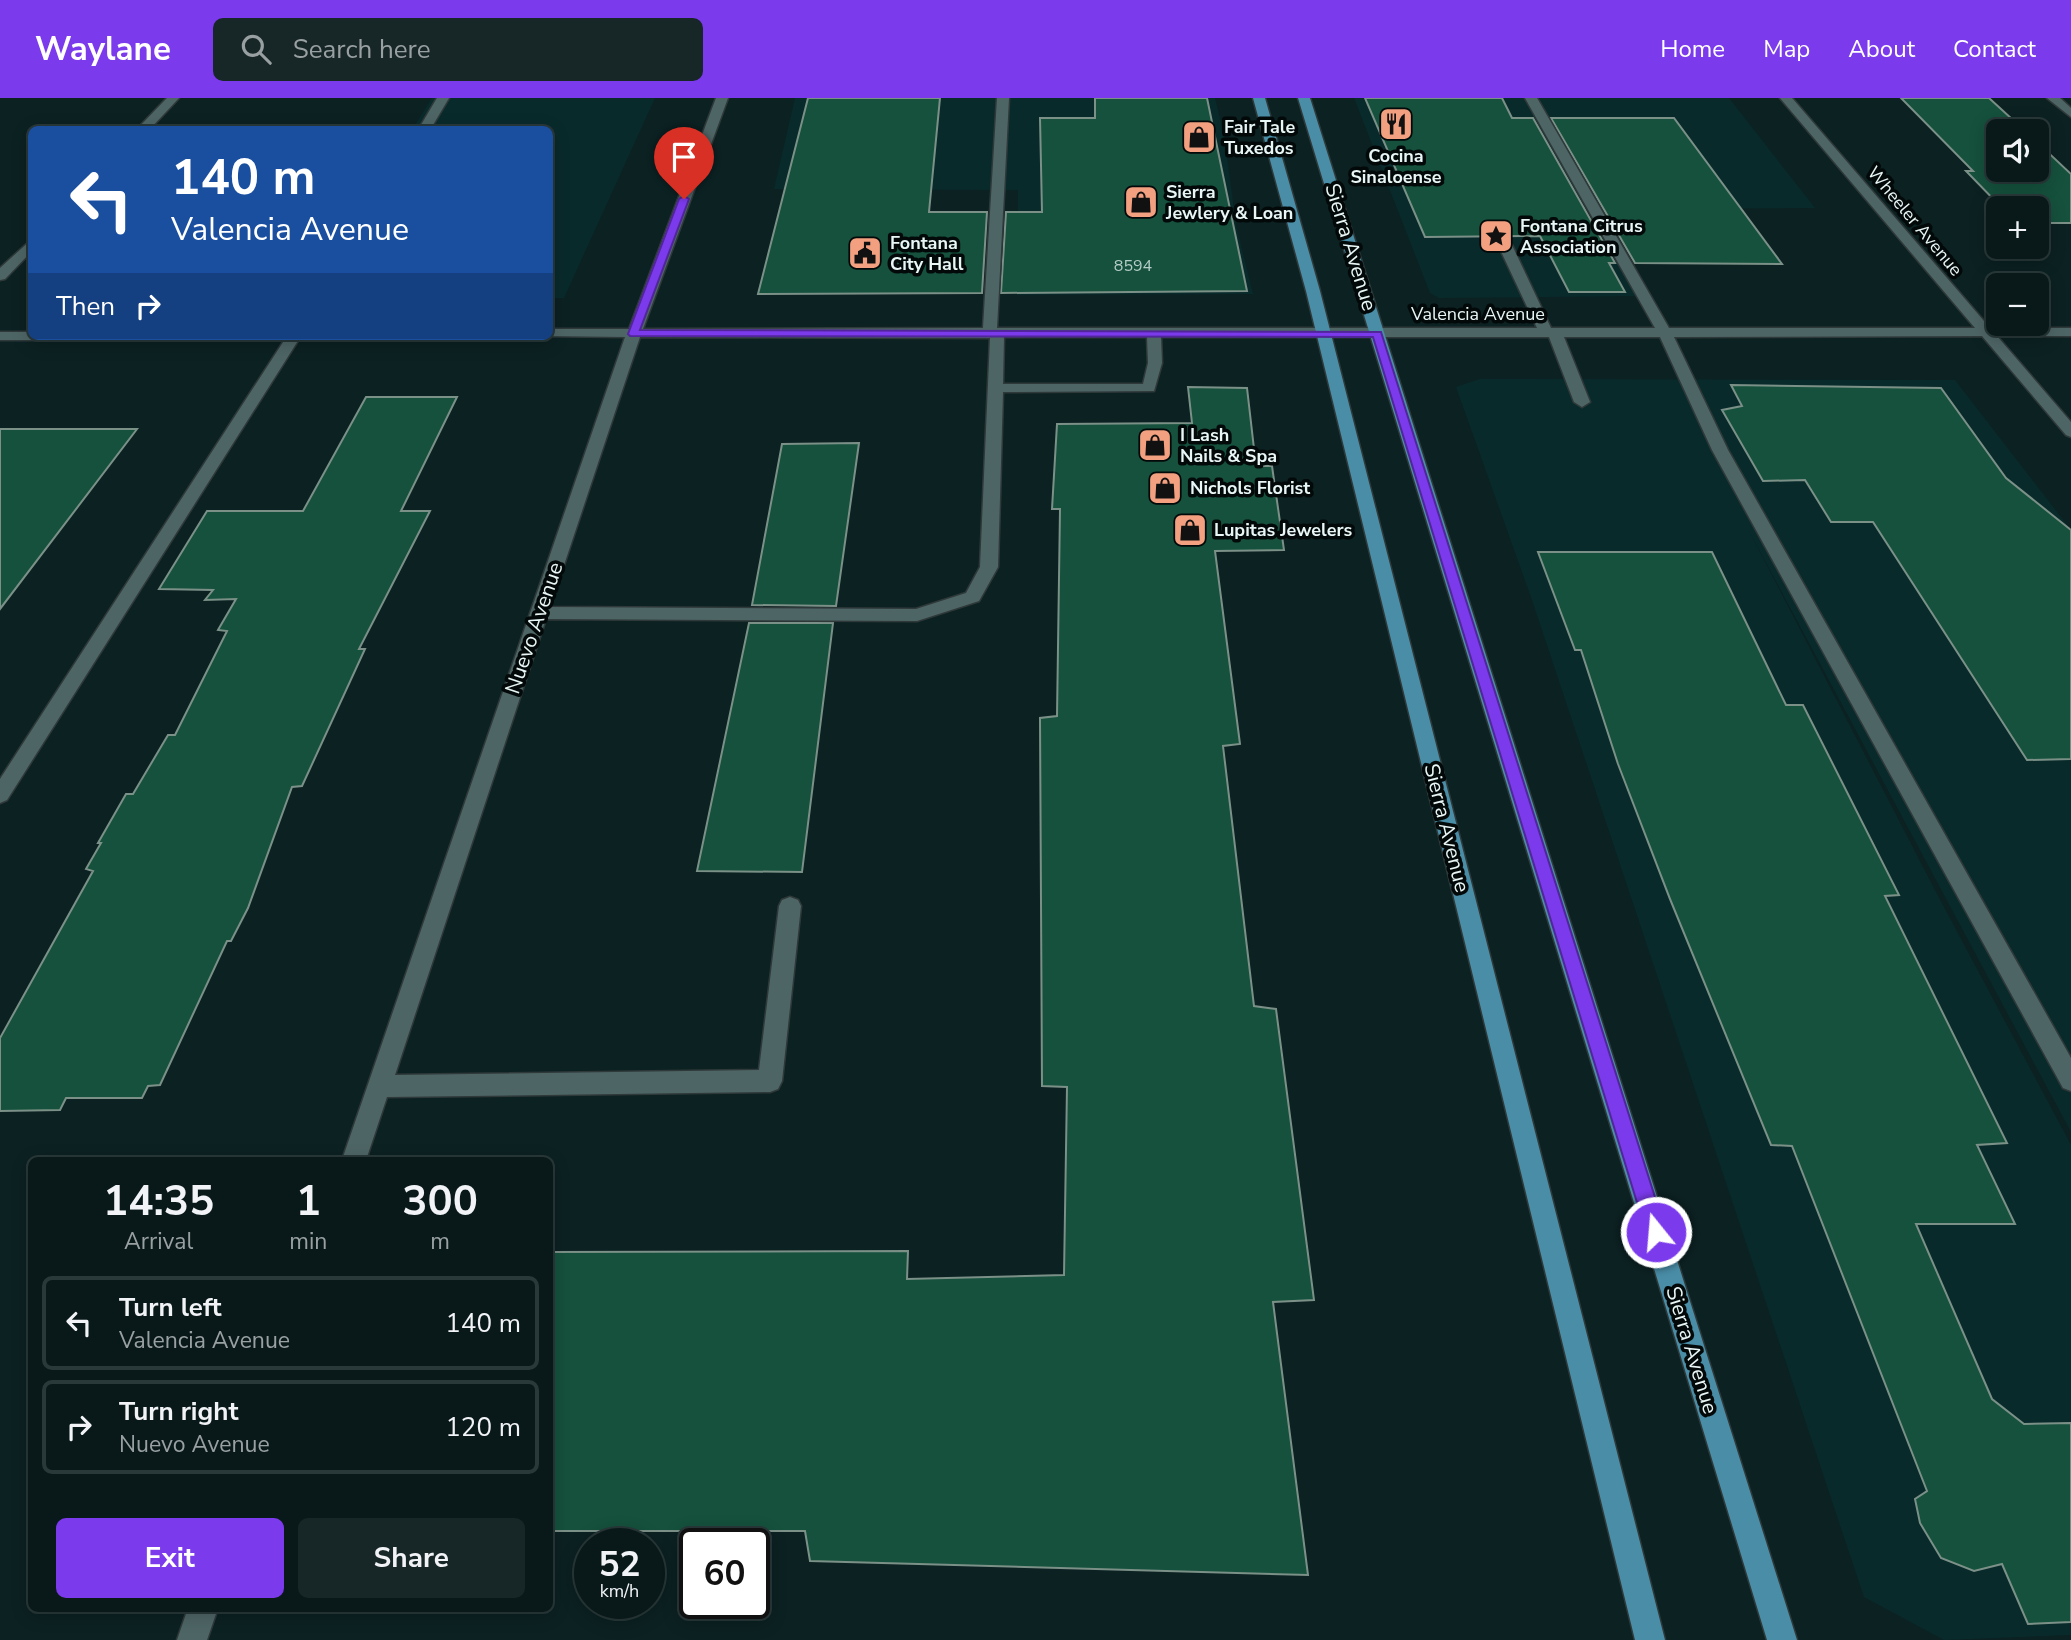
<!DOCTYPE html>
<html lang="en">
<head>
<meta charset="utf-8">
<style>
  body { margin:0; font-family:"Nunito Sans",sans-serif; background:#172627; color:#f1f3f6; height:100vh; display:flex; flex-direction:column; font-size:26px; white-space:nowrap }
  * { box-sizing:border-box; margin:0 }
  p { font-size:23px; color:#99a0a2 }
  .icon { flex:none; width:38px; height:38px; fill:none; stroke:currentColor; stroke-width:2; stroke-linecap:round; stroke-linejoin:round }
  .map { position:relative; flex:1; overflow:hidden }
  .drawer { position:absolute; left:28px; top:1059px; width:525px; height:455px; display:flex; flex-direction:column; background:#09191a; border-radius:10px; box-shadow:0 4px 18px #0003,0 0 0 2px #293839 }
  .drawer>* { flex:none }
  .hud { position:absolute; left:28px; top:28px; width:525px; height:214px; border-radius:10px; box-shadow:0 4px 18px #0003,0 0 0 2px #293839; background:#1a4fa0; color:#fff; overflow:hidden }
  .controls { position:absolute; left:1986px; top:21px; display:grid; gap:14px }
  .controls a { display:grid; place-items:center; width:63px; height:63px; border-radius:10px; background:#09191a; box-shadow:0 4px 18px #0003,0 0 0 2px #293839; font-size:35px }
  .speed { position:absolute; left:574px; top:1430px; display:flex; gap:14px; font-size:35px; font-weight:700; text-align:center }
  .speed>* { display:grid; place-content:center; width:91px; height:91px; border-radius:50%; background:#09191a; box-shadow:0 4px 18px #0003,0 0 0 2px #293839; line-height:1 }
  .speed small { font-size:18px; font-weight:400 }
  .speed .limit { border:4px solid #111; border-radius:10px; background:#fff; color:#111 }
  .pin { position:absolute; display:grid; place-items:center; width:60px; height:60px; color:#fff; margin:-72px -30px; border-radius:50% 50% 50% 0; rotate:-45deg; box-shadow:0 0 7px #0007 }
  .pin .icon { rotate:45deg }
  .me { position:absolute; width:77px; margin:-38px; rotate:343deg; stroke-linejoin:round; filter:drop-shadow(0 0 5px #0008) }
  .turn { display:flex; align-items:center; gap:24px; height:147px; padding:0 28px; font-size:32px }
  .turn .icon { width:91px; height:91px; stroke-width:2.5 }
  .turn b { display:block; font-size:49px; line-height:60px }
  .then { display:flex; align-items:center; height:66px; padding:0 28px; background:#0003; gap:14px; font-size:26px }
  .eta { display:flex; justify-content:space-evenly; align-items:center; height:119px; text-align:center }
  .eta b { font-size:42px; font-weight:700; line-height:49px }
  .button { display:flex; gap:14px; margin-top:auto; padding:14px 28px }
  .button a { flex:1; height:80px; border-radius:10px; background:#7c3aed; color:#fff; font-size:28px; font-weight:700; line-height:80px; text-align:center }
  .button a+a { background:#172627; color:#f1f3f6 }
  ul { padding:0; list-style:none }
  li { display:flex; align-items:center; gap:21px; height:94px; margin:0 14px 10px; padding:0 14px; border:4px solid #293839; border-radius:10px }
  li div { flex:1 }
  li b { display:block; font-size:26px }
  li em { font-style:normal }
  header { display:flex; align-items:center; gap:42px; box-sizing:border-box; height:98px; padding:0 35px; background:#7c3aed; color:#fff }
  header strong { font-size:33px }
  nav { display:flex; gap:38px; margin-inline-start:auto; font-size:24px }
  .search { width:490px; height:63px; background:#172627; display:flex; align-items:center; gap:18px; box-sizing:border-box; padding:0 24px; border-radius:10px; color:#99a0a2; font-size:26px }
  .map>svg:first-child { display:block }
  .built { fill:#092a2b }
  .building { fill:#15513d; stroke:#7b9087; stroke-width:2 }
  .lines { fill:none; stroke-linecap:round; stroke-linejoin:round }
  .minor-casing { stroke:#2f393a; stroke-width:3 }
  .major-casing { stroke:#2f393a; stroke-width:3 }
  .minor { fill:#4e6566; fill-rule:evenodd }
  .major { fill:#498da7; fill-rule:evenodd }
  .route { fill:#7c3aed; stroke:#51269a; stroke-width:2 }
  .labels { text-anchor:middle; stroke-width:7; stroke-linejoin:round; paint-order:stroke }
  .far-number-label { font-size:16px; fill:#b4cdc8 }
  .far-poi-label { font-size:18px; font-weight:bold; fill:#e9f6f6; stroke:#030909; text-anchor:start }
  .far-street-label { font-size:18px; fill:#e9f6f6; stroke:#030909 }
  .street-label { font-size:21px; fill:#e9f6f6; stroke:#030909 }
</style>
</head>
<body>
<header>
<strong>Waylane</strong>
<div class="search"><svg class="icon" aria-label="search" viewBox="0 0 24 24"><circle cx="10" cy="10" r="6"/><path d="M15 15l6 6"/></svg>Search here</div>
<nav><a>Home</a><a>Map</a><a>About</a><a>Contact</a></nav>
</header>
<div class="map">
<svg width="2071" height="1542" viewBox="0 0 2071 1542">
  <rect width="100%" height="100%" fill="#0c2122"/>
  <path class="built" d="M432,0H655L564,200H550V32H412Z
    M795,0H1215L1224,37L1236,127L1253,196L1017,197L1018,92L774,91Z
    M1354,0H1729L1815,110L1582,111L1598,137H1605L1640,198L1439,200L1430,195Z
    M1480,281L1955,282L2071,432V1034L1748,431L1937,796L2071,1047V1537L1944,1542L1864,1499L1532,502L1456,289Z"/>
  <path class="building" d="M808,0H940L929,114H987L982,195L758,196Z
    M1095,0H1207L1247,193L1001,195L1006,114H1042L1040,20H1095Z
    M1365,0H1502L1512,20H1533L1615,165H1609L1625,194H1569L1540,138L1425,139Z
    M1901,0H1989L2025,33H1998V72H2037V44L2071,76V125H2037V110H2002L1966,73H1973Z
    M1551,20H1674L1782,166L1635,165Z
    M1731,287L1941,290L2006,380L2071,432V661L2027,662L1873,424H1831L1805,382L1763,383L1722,312L1742,308Z
    M1188,289L1247,290L1256,368H1272L1284,452L1215,453L1240,646L1223,648L1254,908L1276,911L1314,1202L1273,1204L1308,1477L810,1463L805,1433H550V1154L908,1153L907,1181L1064,1177L1067,989L1042,988L1040,620L1057,618L1060,411H1052L1057,326L1192,325Z
    M366,299H457L401,413H430L359,551H365L302,688L292,689L248,810L231,843H227L160,987L148,988L142,1000H66L60,1012L0,1013V940L93,773L86,771L101,745H98L126,696H133L168,637H175L227,533L218,532L236,501L205,502L213,492L159,491L207,413H303Z
    M0,331H137L0,511Z
    M859,345L836,508L752,507L782,346Z
    M1538,454H1712L1786,607H1803L1899,797L1885,798L2007,1045L1977,1047L2015,1126H1916L1992,1301L2024,1326L2071,1325V1524L2028,1526L2002,1466L1974,1473L1941,1460L1920,1425L1915,1401L1927,1393L1792,1048L1771,1047L1670,801L1618,666L1581,552H1575Z
    M749,525H833L802,774L697,773Z"/>
  <g class="lines">
    <g class="minor-casing">
      <path id="minor" d="M167,0H179L149,32H136Z
        M437,0H449L430,32H418Z
        M716,0H728L643,231L983,230L997,0H1009L997,230H1537L1498,147L1505,143L1512,147L1551,230H1655L1525,0H1537L1669,230H1975L1780,0H1792L1990,230H2071V238H1997L2071,324V339L2066,337L1982,238L1674,239L1728,352L2071,960V993L2063,990L1712,352L1660,239H1564L1590,304L1582,309L1574,304L1549,239H1161L1162,265L1154,293L1003,294L998,469L979,503L917,523L546,521L395,977L759,972L779,808L782,802L790,799L798,802L801,808L782,983L778,991L770,994L387,999L366,1062H342L625,239L545,238H550V231H629ZM640,239L990,240L980,469L966,495L916,511L550,509ZM1004,239H1147L1148,265L1143,286H1003Z
        M2047,0H2060L2071,10V19Z
        M32,141V153L5,181L0,182V170Z
        M0,234H32V238H136L129,242H0Z
        M287,238H301L7,702L0,705V681Z
        M188,1510H218L207,1542H177Z"/>
    </g>
    <g class="major-casing">
      <path id="major" d="M1253,0H1265L1320,193L1665,1542H1635L1306,193Z
        M1298,0H1310L1797,1542H1767Z"/>
    </g>
    <use href="#minor" class="minor"/>
    <use href="#major" class="major"/>
  </g>
  <path class="route" d="M684,98L689,101L640,232L1381,234L1666,1134L1663,1141L1656,1144L1649,1141L1646,1134L1373,239L630,238L628,236L679,101Z"/>
  <defs>
    <g id="restaurant-square" transform="scale(1.75)"><rect x="-9" y="-9" width="18" height="18" rx="4" fill="#f2a080" stroke="#030909"/><path d="M-5-6h1v4h1v-4h1v4h1v-4h1v5L-1.5 .5V6h-2V.5L-5-1ZM5-6V6H3V1.5H1.5Q1.5-4 5-6Z" fill="#111"/></g>
    <g id="shop-square" transform="scale(1.75)"><rect x="-9" y="-9" width="18" height="18" rx="4" fill="#f2a080" stroke="#030909"/><path d="M-5-2.5h2.3a2.7 3.5 0 0 1 5.4 0H5L5.5 6h-11ZM-1.5-2.5h3a1.5 2.3 0 0 0-3 0Z" fill="#111"/></g>
    <g id="sight-square" transform="scale(1.75)"><rect x="-9" y="-9" width="18" height="18" rx="4" fill="#f2a080" stroke="#030909"/><path d="M0-6L1.8-2.2L6-1.7L2.9 1.2L3.7 5.4L0 3.3L-3.7 5.4L-2.9 1.2L-6-1.7L-1.8-2.2Z" fill="#111"/></g>
    <g id="civic-square" transform="scale(1.75)"><rect x="-9" y="-9" width="18" height="18" rx="4" fill="#f2a080" stroke="#030909"/><path d="M-.6-6.5H3V-4.5H.6V-3L4-1V1h2V6H-6V1h2V-1L-.6-3ZM-1.2 2.5V6h2.4V2.5Z" fill="#111"/></g>
  </defs>
  <g fill-rule="evenodd">
    <use href="#restaurant-square" x="1396" y="26"/>
    <use href="#shop-square" x="1199" y="39"/>
    <use href="#shop-square" x="1141" y="104"/>
    <use href="#sight-square" x="1496" y="138"/>
    <use href="#civic-square" x="865" y="155"/>
    <use href="#shop-square" x="1155" y="347"/>
    <use href="#shop-square" x="1165" y="390"/>
    <use href="#shop-square" x="1190" y="432"/>
  </g>
  <g class="labels">
    <g class="far-number-label">
      <text x="1133" y="173">8594</text>
    </g>
    <g class="far-poi-label">
      <text x="1224" y="35">Fair Tale<tspan x="1224" dy="21">Tuxedos</tspan></text>
      <text x="1396" y="64" text-anchor="middle">Cocina<tspan x="1396" dy="21">Sinaloense</tspan></text>
      <text x="1166" y="100">Sierra<tspan x="1166" dy="21">Jewlery &amp; Loan</tspan></text>
      <text x="1520" y="134">Fontana Citrus<tspan x="1520" dy="21">Association</tspan></text>
      <text x="890" y="151">Fontana<tspan x="890" dy="21">City Hall</tspan></text>
      <text x="1180" y="343">I Lash<tspan x="1180" dy="21">Nails &amp; Spa</tspan></text>
      <text x="1190" y="396">Nichols Florist</text>
      <text x="1214" y="438">Lupitas Jewelers</text>
    </g>
    <g class="far-street-label">
      <text transform="translate(1915 123) rotate(50)" y="6">Wheeler Avenue</text>
      <text x="1478" y="222">Valencia Avenue</text>
    </g>
    <g class="street-label">
      <text transform="translate(1351 149) rotate(73)" y="7">Sierra Avenue</text>
      <text transform="translate(534 530) rotate(-71)" y="7">Nuevo Avenue</text>
      <text transform="translate(1447 730) rotate(76)" y="7">Sierra Avenue</text>
      <text transform="translate(1692 1252) rotate(73)" y="7">Sierra Avenue</text>
    </g>
  </g>
</svg>
<div class="controls">
<a><svg class="icon" aria-label="sound" viewBox="0 0 24 24"><path d="M4 9h4l5-4v14l-5-4H4zM17 9q2 3 0 6"/></svg></a>
<a>+</a>
<a>−</a>
</div>
<div class="speed"><div>52<small>km/h</small></div><div class="limit">60</div></div>
<div class="pin" style="left:684px;top:101px;background:#d93025"><svg class="icon" aria-label="arrive" viewBox="0 0 24 24"><path d="M6 21V4h12l-3 4 3 4H6"/></svg></div>
<svg class="me" style="left:1656px;top:1134px" viewBox="-20 -20 40 40"><circle r="17" fill="#7c3aed" stroke="#fff" stroke-width="3"/><path d="M0-11L8 9 0 5-8 9z" fill="#fff"/></svg>
<div class="hud">
<div class="turn"><svg class="icon" aria-label="left" viewBox="0 0 24 24"><path d="M17 20v-9H6M10 6l-5 5 5 5"/></svg><div><b>140 m</b>Valencia Avenue</div></div>
<div class="then">Then<svg class="icon" aria-label="right" viewBox="0 0 24 24"><path d="M7 20v-9h11M14 6l5 5-5 5"/></svg></div>
</div>
<section class="drawer">
<div class="eta">
<div><b>14:35</b><p>Arrival</p></div>
<div><b>1</b><p>min</p></div>
<div><b>300</b><p>m</p></div>
</div>
<ul>
<li><svg class="icon" aria-label="left" viewBox="0 0 24 24"><path d="M17 20v-9H6M10 6l-5 5 5 5"/></svg><div><b>Turn left</b><p>Valencia Avenue</p></div><em>140 m</em></li>
<li><svg class="icon" aria-label="right" viewBox="0 0 24 24"><path d="M7 20v-9h11M14 6l5 5-5 5"/></svg><div><b>Turn right</b><p>Nuevo Avenue</p></div><em>120 m</em></li>
</ul>
<div class="button"><a>Exit</a><a>Share</a></div>
</section>
</div>
</body>
</html>
